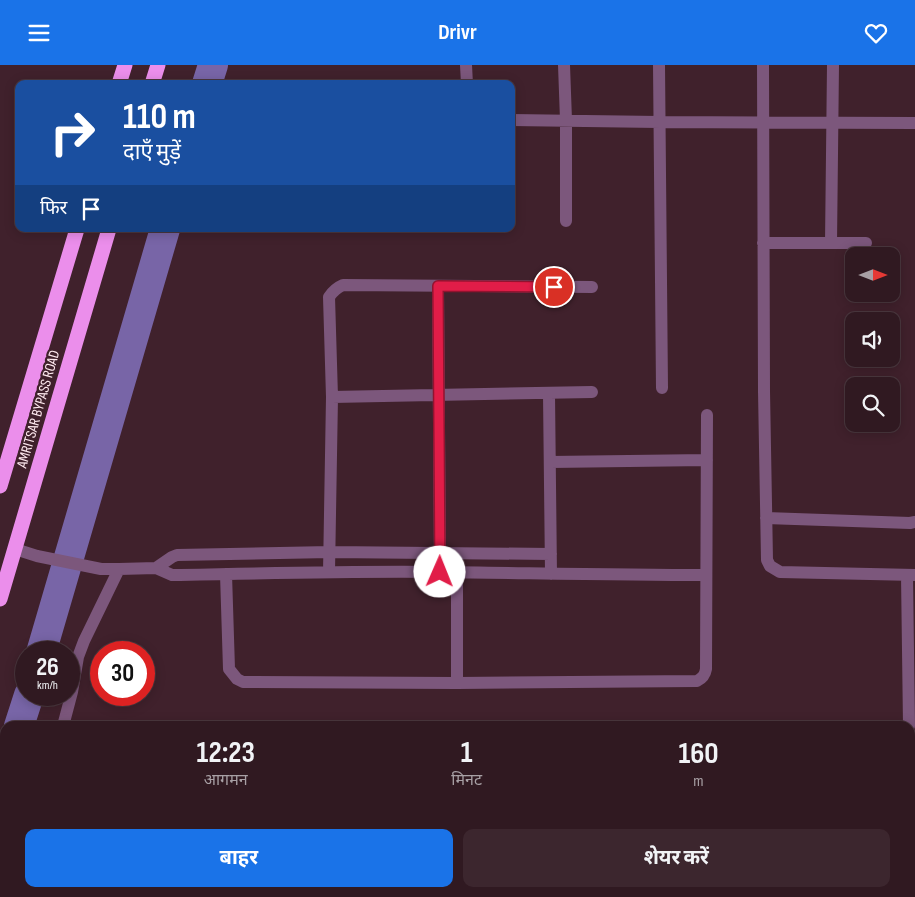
<!DOCTYPE html>
<html lang="hi">
<head>
<meta charset="utf-8">
<style>
  body { margin:0; font-family:"Sofia Sans Condensed","Noto Sans Devanagari",sans-serif; background:#3c262e; color:#f1f3f6; height:100vh; display:flex; flex-direction:column; font-size:19px; white-space:nowrap }
  * { box-sizing:border-box; margin:0 }
  p { font-size:16px; color:#a8a0a5 }
  .icon { flex:none; width:28px; height:28px; fill:none; stroke:currentColor; stroke-width:2; stroke-linecap:round; stroke-linejoin:round }
  .map { position:relative; flex:1; overflow:hidden }
  .drawer { position:absolute; left:0px; top:656px; width:915px; height:176px; display:flex; flex-direction:column; background:#301921; border-radius:15px 15px 0 0; box-shadow:0 2px 12px #0003,0 0 0 1px #4b383f }
  .drawer>* { flex:none }
  .hud { position:absolute; left:15px; top:15px; width:500px; height:152px; border-radius:10px; box-shadow:0 2px 12px #0003,0 0 0 1px #4b383f; background:#1a4fa0; color:#fff; overflow:hidden }
  .needle { width:32px; rotate:90deg }
  .tools { position:absolute; left:845px; top:182px; display:grid; gap:10px }
  .tools a { display:grid; place-items:center; width:55px; height:55px; border-radius:10px; background:#301921; box-shadow:0 2px 12px #0003,0 0 0 1px #4b383f; font-size:25px }
  .speed { position:absolute; left:15px; top:576px; display:flex; gap:10px; font-size:25px; font-weight:700; text-align:center }
  .speed>* { display:grid; place-content:center; width:65px; height:65px; border-radius:50%; background:#301921; box-shadow:0 2px 12px #0003,0 0 0 1px #4b383f; line-height:1 }
  .speed small { font-size:12px; font-weight:400 }
  .speed .limit { border:8px solid #d22; background:#fff; color:#111 }
  .pin { position:absolute; display:grid; place-items:center; width:42px; height:42px; color:#fff; margin:-21px; border:2px solid #fff; border-radius:50%; box-shadow:0 1px 5px #0007 }
  .me { position:absolute; width:55px; margin:-28px; rotate:1deg; stroke-linejoin:round; filter:drop-shadow(0 0 4px #0008) }
  .turn { display:flex; align-items:center; gap:18px; height:105px; padding:0 25px; font-size:22px }
  .turn .icon { width:65px; height:65px; stroke-width:2.5 }
  .turn b { display:block; font-size:35px; line-height:42px }
  .then { display:flex; align-items:center; height:48px; padding:0 25px; background:#0003; gap:10px; font-size:19px }
  .eta { display:flex; justify-content:space-evenly; align-items:center; height:85px; text-align:center }
  .eta b { font-size:30px; font-weight:700; line-height:35px }
  .primary-button { display:flex; gap:10px; margin-top:auto; padding:10px 25px }
  .primary-button a { flex:1; height:58px; border-radius:10px; background:#1a73e8; color:#fff; font-size:20px; font-weight:700; line-height:58px; text-align:center }
  .primary-button a+a { background:#3c262e; color:#f1f3f6 }
  header { display:flex; justify-content:space-between; align-items:center; height:65px; padding:0 25px; background:#1a73e8; color:#fff; font-size:22px; font-weight:700 }
  .map>svg:first-child { display:block }
  .lines { fill:none; stroke-linecap:round; stroke-linejoin:round }
  .river { stroke:#7865a7; stroke-width:30 }
  .minor { stroke:#7c577c; stroke-width:12 }
  .highway { stroke:#eb8eeb; stroke-width:15 }
  .route-casing { stroke:#92132f; stroke-width:12 }
  .route { stroke:#e11d48; stroke-width:9 }
  .labels { text-anchor:middle; stroke-width:4.5; stroke-linejoin:round; paint-order:stroke }
  .street-label { font-size:15px; fill:#fee9ef; stroke:#40212c }
</style>
</head>
<body>
<header><svg class="icon" aria-label="menu" viewBox="0 0 24 24"><path d="M4 6h16M4 12h16M4 18h16"/></svg>Drivr<svg class="icon" aria-label="heart" viewBox="0 0 24 24"><path d="M12 20l-8-8c-3-5 5-10 8-4 3-6 11-1 8 4z"/></svg></header>
<div class="map">
<svg width="915" height="832" viewBox="0 0 915 832">
  <rect width="100%" height="100%" fill="#40212c"/>
  <g class="lines">
    <path class="river" d="M207,19L213,0
      M41,588L165,164
      M19,661L29,630
      M0,728L5,711"/>
    <path class="minor" d="M466,0L467,19
      M564,0L566,55V156
      M659,0L662,323
      M763,0L764,326L767,495L770,501L780,507L915,510
      M511,55L659,57L915,58
      M763,178H866
      M831,178L833,0
      M438,221L440,496
      M549,329L551,509
      M332,332L592,327
      M550,397L707,395
      M766,453L910,458L915,457
      M15,484L37,491L101,504H119L156,503L172,510H178C266,508 353,506 440,507C529,508 617,510 706,510
      M156,503L172,492L177,490L330,487L551,489
      M329,507L332,332L329,232C333,226 336,223 343,220L592,222
      M457,508V618
      M226,509L229,604L237,614L243,617L457,618L697,616C703,613 705,610 706,604L707,350
      M907,510L909,661
      M63,661L72,627L78,592L84,576L119,504
      M910,710L915,713
      M910,798L915,792
      M11,832L13,828"/>
    <path class="highway" d="M119,19L125,0
      M152,19L158,0
      M0,421L77,164
      M0,534L109,164"/>
  </g>
  <g class="lines">
    <g class="route-casing">
      <path id="route" d="M440,507L438,221L554,222"/>
    </g>
    <use href="#route" class="route"/>
  </g>
  <g class="labels">
    <g class="street-label">
      <text transform="translate(38 344) rotate(-74)" y="5">AMRITSAR BYPASS ROAD</text>
    </g>
  </g>
</svg>
<div class="tools">
<a><svg class="needle" viewBox="-14 -14 28 28"><path d="M0-13l5 13h-10z" fill="#e53935"/><path d="M0 13l5-13h-10z" fill="#a8a0a5"/></svg></a>
<a><svg class="icon" aria-label="sound" viewBox="0 0 24 24"><path d="M4 9h4l5-4v14l-5-4H4zM17 9q2 3 0 6"/></svg></a>
<a><svg class="icon" aria-label="search" viewBox="0 0 24 24"><circle cx="10" cy="10" r="6"/><path d="M15 15l6 6"/></svg></a>
</div>
<div class="speed"><div>26<small>km/h</small></div><div class="limit">30</div></div>
<div class="pin" style="left:554px;top:222px;background:#d93025"><svg class="icon" aria-label="arrive" viewBox="0 0 24 24"><path d="M6 21V4h12l-3 4 3 4H6"/></svg></div>
<svg class="me" style="left:440px;top:507px" viewBox="-20 -20 40 40"><circle r="19" fill="#fff"/><path d="M0-13L10 11 0 6-10 11z" fill="#e11d48"/></svg>
<div class="hud">
<div class="turn"><svg class="icon" aria-label="right" viewBox="0 0 24 24"><path d="M7 20v-9h11M14 6l5 5-5 5"/></svg><div><b>110 m</b>दाएँ मुड़ें</div></div>
<div class="then">फिर<svg class="icon" aria-label="arrive" viewBox="0 0 24 24"><path d="M6 21V4h12l-3 4 3 4H6"/></svg></div>
</div>
<section class="drawer">
<div class="eta">
<div><b>12:23</b><p>आगमन</p></div>
<div><b>1</b><p>मिनट</p></div>
<div><b>160</b><p>m</p></div>
</div>
<div class="primary-button"><a>बाहर</a><a>शेयर करें</a></div>
</section>
</div>
</body>
</html>
